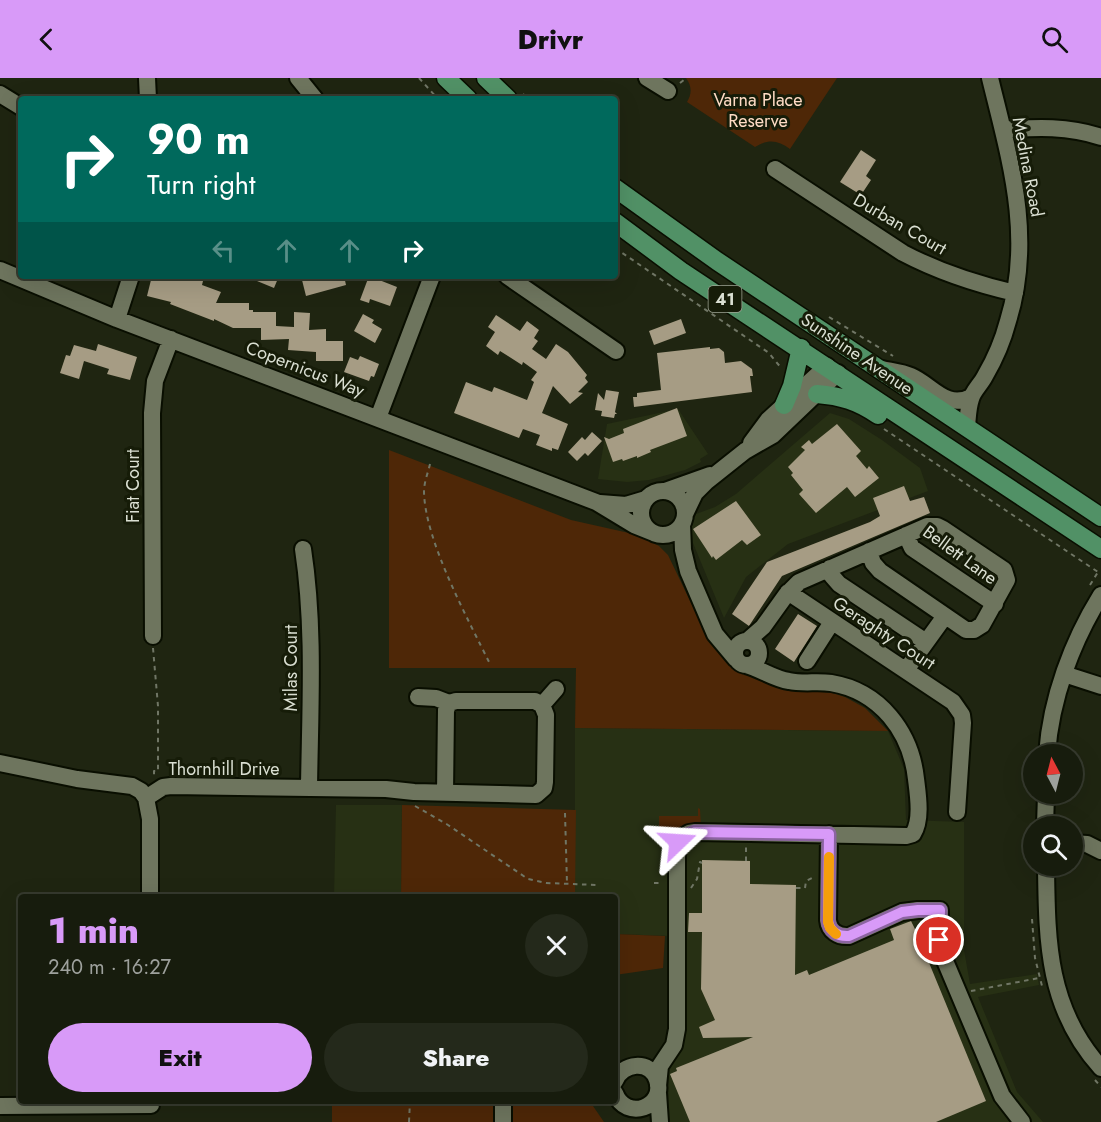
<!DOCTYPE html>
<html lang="en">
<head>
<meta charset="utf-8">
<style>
  body { margin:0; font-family:Jost,sans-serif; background:#24291b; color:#f1f3f6; height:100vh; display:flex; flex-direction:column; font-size:22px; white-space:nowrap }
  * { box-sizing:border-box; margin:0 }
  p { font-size:20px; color:#9ea19d }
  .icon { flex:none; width:33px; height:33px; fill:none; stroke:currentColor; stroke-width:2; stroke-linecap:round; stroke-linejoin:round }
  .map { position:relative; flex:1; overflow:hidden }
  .side { position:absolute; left:18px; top:816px; width:600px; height:210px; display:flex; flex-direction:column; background:#171c0d; border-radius:6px; box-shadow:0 6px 24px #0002,0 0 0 2px #363a2e }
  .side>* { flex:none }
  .guide { position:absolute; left:18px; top:18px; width:600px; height:183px; border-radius:6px; box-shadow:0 6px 24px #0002,0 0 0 2px #363a2e; background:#00695c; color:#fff; overflow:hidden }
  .needle { width:39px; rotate:353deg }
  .controls { position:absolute; left:1023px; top:666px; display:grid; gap:12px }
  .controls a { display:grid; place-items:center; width:60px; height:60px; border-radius:50%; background:#171c0d; box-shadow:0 6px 24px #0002,0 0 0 2px #363a2e; font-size:30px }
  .pin { position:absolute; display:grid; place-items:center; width:51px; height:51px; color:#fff; margin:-26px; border:3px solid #fff; border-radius:50%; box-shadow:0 2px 6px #0007 }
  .me { position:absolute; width:66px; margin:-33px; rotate:70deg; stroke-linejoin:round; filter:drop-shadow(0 0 4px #0008) }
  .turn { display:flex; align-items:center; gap:21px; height:126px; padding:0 30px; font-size:27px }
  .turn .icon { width:78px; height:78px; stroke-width:2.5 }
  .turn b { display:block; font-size:42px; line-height:51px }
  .lanes { display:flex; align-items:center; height:57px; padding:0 30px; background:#0003; justify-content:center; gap:30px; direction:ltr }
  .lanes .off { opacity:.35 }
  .round { display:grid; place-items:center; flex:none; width:63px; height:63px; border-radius:32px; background:#24291b }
  .headline { display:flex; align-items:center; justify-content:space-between; height:102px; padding:0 30px }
  h1 { font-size:36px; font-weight:800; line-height:45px; color:#d89af8 }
  .action { display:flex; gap:12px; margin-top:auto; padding:12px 30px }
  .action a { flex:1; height:69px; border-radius:36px; background:#d89af8; color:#111; font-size:24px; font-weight:800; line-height:69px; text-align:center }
  .action a+a { background:#24291b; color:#f1f3f6 }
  header { display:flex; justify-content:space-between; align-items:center; height:78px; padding:0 30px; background:#d89af8; color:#111; font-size:27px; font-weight:800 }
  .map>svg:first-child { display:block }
  .built { fill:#273014 }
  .green { fill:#4e2707 }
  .building { fill:#a69c84 }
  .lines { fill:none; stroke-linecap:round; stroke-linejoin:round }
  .minor-casing { stroke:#090e00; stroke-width:20 }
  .major-casing { stroke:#090e00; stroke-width:21 }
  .path { stroke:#707665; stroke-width:2; stroke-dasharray:4.5 4.5; stroke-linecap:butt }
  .minor { stroke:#6e755e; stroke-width:16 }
  .major { stroke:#519166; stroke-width:18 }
  .route-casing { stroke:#8c64a1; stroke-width:15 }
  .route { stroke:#d89af8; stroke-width:10 }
  .slow { stroke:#f59e0b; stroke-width:10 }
  .labels { text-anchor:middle; stroke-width:6; stroke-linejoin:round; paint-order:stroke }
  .shield { fill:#161c08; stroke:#9fa495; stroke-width:1.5 }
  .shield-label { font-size:16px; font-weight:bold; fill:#dadfd2 }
  .park-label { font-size:18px; fill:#ffdcc5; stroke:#161c08 }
  .street-label { font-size:18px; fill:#dadfd2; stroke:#161c08 }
</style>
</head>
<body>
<header><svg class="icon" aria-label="back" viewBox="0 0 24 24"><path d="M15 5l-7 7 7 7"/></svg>Drivr<svg class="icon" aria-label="search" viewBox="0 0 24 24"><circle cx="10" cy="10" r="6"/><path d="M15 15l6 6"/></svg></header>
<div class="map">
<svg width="1101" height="1044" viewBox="0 0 1101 1044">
  <rect width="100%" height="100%" fill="#1f2511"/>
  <path class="built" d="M678,331L708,376L700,381L701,384L685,392L649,402L627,404L598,401L607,346Z
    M830,335L849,341L882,362L920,390L928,413L788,466L746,499L724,540L693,465L691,450L696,436L715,429L736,416Z
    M575,650L888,653L904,691L906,742L964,744V872L970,906L1037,896L1039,907L978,919L1017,1014L1043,1044H668L671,858L615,856V819H575Z
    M336,727H402L401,819H334Z"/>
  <path class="green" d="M686,0H837L790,71C778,62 768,61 755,69L687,24C692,16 692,8 686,0Z
    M389,372L571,442L629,455L644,460L659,468L668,477L704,552L736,590L780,610L832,615L845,619L865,630L888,653L575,650L576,590H389Z
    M402,727L576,732L575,819H401Z
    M698,730L700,731L701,748H683L673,756L672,790H667L668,750L659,749V738H698Z
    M615,856L665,858L663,890L615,897Z
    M332,1023H486V1026L593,1028L604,1044H332Z"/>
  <path class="building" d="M861,72L876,82L866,98L871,102L861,117L840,104Z
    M152,198H191L203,203L202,207L221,214L216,225H249V232H253V234H276V248L294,249V234L310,235L309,252L326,251V263H343V283H316V274L288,272L289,261L261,262V250H233L214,241V243L170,226L171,224L147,218Z
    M245,198H279L274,210Z
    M301,198H344L346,207L306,218Z
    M369,198L397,209L390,228L370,221L369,225L360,222Z
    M363,236L374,242L372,245L382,251L375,265L354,253Z
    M496,237L520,253L527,243L539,252L534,260L538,263L532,271L546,281L556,266L568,274L587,297L585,300L588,304L578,314L583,315L570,326L553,308L542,335L568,346L558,372L552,370V373L536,367L540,357L523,351L519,360L454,335L466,304L492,314L494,309L527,322L534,304L531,302L537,294L523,284L522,287L500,273L498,277L486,268L495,254L488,249Z
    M681,241L686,255L654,267L649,253Z
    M98,266L137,279L130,302L107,296L109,291L84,283L79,301L60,295L66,277L70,278L74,267L96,273Z
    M710,269V271L719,270L724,274L725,285L741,283L752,291L753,298H750L752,314L634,329L633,319H637V315L661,312L657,275Z
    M360,278L379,286L374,299L371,298L369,303L344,294L350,279L358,282Z
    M606,312L619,314L615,334L617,336H615L614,340L601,338L602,333L595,332L598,315L604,322Z
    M677,330L687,358L650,372L651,374L637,380V378L623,383L622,381L613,384L604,359L609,361L624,355L623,351Z
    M837,346L861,373L856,378L867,391L869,388L879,400L855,419L847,409L816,435L799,416L803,412L791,397L793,395L788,389L805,372L801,369L809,362L812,366Z
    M592,354L602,363L588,378L585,375L577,383L568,374L582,359L585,362Z
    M904,408L910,423L924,419L930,435L782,498L749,548L732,536L767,484L870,444L880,438L873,420Z
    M736,423L761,457L747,467L742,462L716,482L713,478L712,480L693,451Z
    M798,536L817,548L794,584L775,571Z
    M702,782L750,783V806L796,807L795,897L807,892L809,897L894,862L890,851L911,843L918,857L924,855L930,869V873L925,875L986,1023L936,1044H690L670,996L677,993L676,990L753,959L703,960L699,949L715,942L701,911L702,854H688L689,835H702Z"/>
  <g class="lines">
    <g class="minor-casing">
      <path id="minor" d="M147,0L148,21
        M298,0L315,21
        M647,0L668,13
        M0,16L21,29
        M1003,52C1036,49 1069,48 1101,59
        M775,91L903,175C939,194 976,206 1015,215
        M0,192L117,241L596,424L634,447L654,455
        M507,198L616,273
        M117,241L131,198
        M882,291C891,293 902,294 911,298C932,307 946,332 971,319
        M378,340L432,198
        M967,348C968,339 968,330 971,321C973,313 981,306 985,298C995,281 1003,262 1008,243C1034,159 1010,82 990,0
        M751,365L768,342L827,288
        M665,413L710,397
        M641 435a22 22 0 1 1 44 0a22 22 0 1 1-44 0Z
        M600,425L626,427L646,421
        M685,436L695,415L706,404L745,373L773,357L838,295
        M682,446L683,472L688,493L715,556L736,581
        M906,457L912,470L995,526
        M303,471C315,550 310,631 309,710
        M830,490L832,498L839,506L926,564
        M788,514L953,624L962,637L963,645L957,734
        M153,558L152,335L155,303L171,261
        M747,563L763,549L786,517L799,504L927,448H937L943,451L1004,492L1007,502L982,547L974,552H966L880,493L873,485L869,473
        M735 575a12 12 0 1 1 24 0a12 12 0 1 1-24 0Z
        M807,583L832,544
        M906,592L945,538
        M1064,596L1101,608
        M418,619L436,620L449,625
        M542,627L556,611
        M1047,676C1051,620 1072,564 1101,517
        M0,685L77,701L132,708L141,713L146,720L150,741V819
        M146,720L163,709L171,708L386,711L414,714L536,717L544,710L545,704L546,637L542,627L535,623H456L449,625L446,632L445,715
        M1045,748L1046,716
        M829,756L828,842C829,853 838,859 849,858L902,834L918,832H940V871L1002,1018L1022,1044
        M1072,765L1087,766L1101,773
        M1046,788C1047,863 1047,930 1101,990
        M615,1003C622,985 650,981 657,1002C666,1029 626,1044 615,1015
        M658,1008L660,988L674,967L677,951V776L681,760L689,755L695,754L906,758L913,756C922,742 918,717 916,701C911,654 880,613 831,605C817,603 803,606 789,603C774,601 761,591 746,587
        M658,1015L660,1044
        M503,1023V1044
        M0,1028L151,1027"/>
    </g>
    <g class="major-casing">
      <path id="major" d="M446,0L468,21
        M486,0L508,21
        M615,110L717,183L1101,439
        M615,144L681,193L1101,471
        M817,316C841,318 858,323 878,337
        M784,327L792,308L801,270"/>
    </g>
    <path class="path" d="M419,0L438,21
      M680,5L685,1L684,0
      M523,16L528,21
      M615,170L769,275L782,291
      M829,239L893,278
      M884,351L1101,496
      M430,386C428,395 424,404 424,414C425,463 468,541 490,586
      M1090,507L1098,494
      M153,570L158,628V693H154V698
      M1032,715L1033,679
      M415,728L448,747L528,801L546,805L598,807
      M565,735L567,806
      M1032,754V784
      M746,783V769
      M654,805H663
      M691,810L697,801L700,784L702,785
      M796,810H805L806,803L814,799
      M1032,841L1035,880L1043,912
      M971,913L1039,900
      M1095,1002L1101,1009
      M409,1044L410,1023"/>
    <use href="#minor" class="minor"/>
    <use href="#major" class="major"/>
  </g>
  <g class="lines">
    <g class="route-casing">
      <path id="route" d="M678,764L684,758L695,754L829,756L828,842C829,853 838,859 849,858L902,834L918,832H940L939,862"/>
    </g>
    <use href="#route" class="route"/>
    <path class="slow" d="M829,779L828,844L830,850L836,856"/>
  </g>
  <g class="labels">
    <rect class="shield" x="708.5" y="208" width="33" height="26" rx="4.5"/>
    <g class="shield-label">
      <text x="725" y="227">41</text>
    </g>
    <g class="park-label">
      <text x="758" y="28">Varna Place<tspan x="758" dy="21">Reserve</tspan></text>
    </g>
    <g class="street-label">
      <text transform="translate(1028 89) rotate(79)" y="6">Medina Road</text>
      <text transform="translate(900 146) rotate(30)" y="6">Durban Court</text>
      <text transform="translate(857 276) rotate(34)" y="6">Sunshine Avenue</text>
      <text transform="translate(305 291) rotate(21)" y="6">Copernicus Way</text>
      <text transform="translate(133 408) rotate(-90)" y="6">Fiat Court</text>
      <text transform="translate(960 477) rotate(36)" y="6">Bellett Lane</text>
      <text transform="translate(884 555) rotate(33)" y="6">Geraghty Court</text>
      <text transform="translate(291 590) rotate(-90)" y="6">Milas Court</text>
      <text x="224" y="697">Thornhill Drive</text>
    </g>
  </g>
</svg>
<div class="controls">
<a><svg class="needle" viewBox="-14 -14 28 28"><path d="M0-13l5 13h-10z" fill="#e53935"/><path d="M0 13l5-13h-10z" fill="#9ea19d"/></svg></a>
<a><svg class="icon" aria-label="search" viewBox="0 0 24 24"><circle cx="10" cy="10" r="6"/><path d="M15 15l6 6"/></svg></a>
</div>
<div class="pin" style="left:939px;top:862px;background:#d93025"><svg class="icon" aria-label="arrive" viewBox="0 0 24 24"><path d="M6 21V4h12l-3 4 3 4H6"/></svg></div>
<svg class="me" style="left:678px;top:764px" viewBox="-20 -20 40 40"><path d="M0-17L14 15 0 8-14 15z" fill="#d89af8" stroke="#fff" stroke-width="4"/></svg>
<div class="guide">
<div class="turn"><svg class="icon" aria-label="right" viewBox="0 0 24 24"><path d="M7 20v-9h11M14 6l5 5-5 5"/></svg><div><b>90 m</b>Turn right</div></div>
<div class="lanes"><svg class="icon off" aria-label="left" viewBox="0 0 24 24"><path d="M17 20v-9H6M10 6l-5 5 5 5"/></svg><svg class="icon off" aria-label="ahead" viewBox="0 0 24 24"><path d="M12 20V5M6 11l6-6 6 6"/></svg><svg class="icon off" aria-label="ahead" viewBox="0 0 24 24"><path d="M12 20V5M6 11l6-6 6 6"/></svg><svg class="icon" aria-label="right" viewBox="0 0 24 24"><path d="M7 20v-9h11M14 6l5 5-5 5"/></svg></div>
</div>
<section class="side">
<div class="headline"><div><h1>1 min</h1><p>240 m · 16:27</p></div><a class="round"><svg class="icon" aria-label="close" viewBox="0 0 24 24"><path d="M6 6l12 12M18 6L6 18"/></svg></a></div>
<div class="action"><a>Exit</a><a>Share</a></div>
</section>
</div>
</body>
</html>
